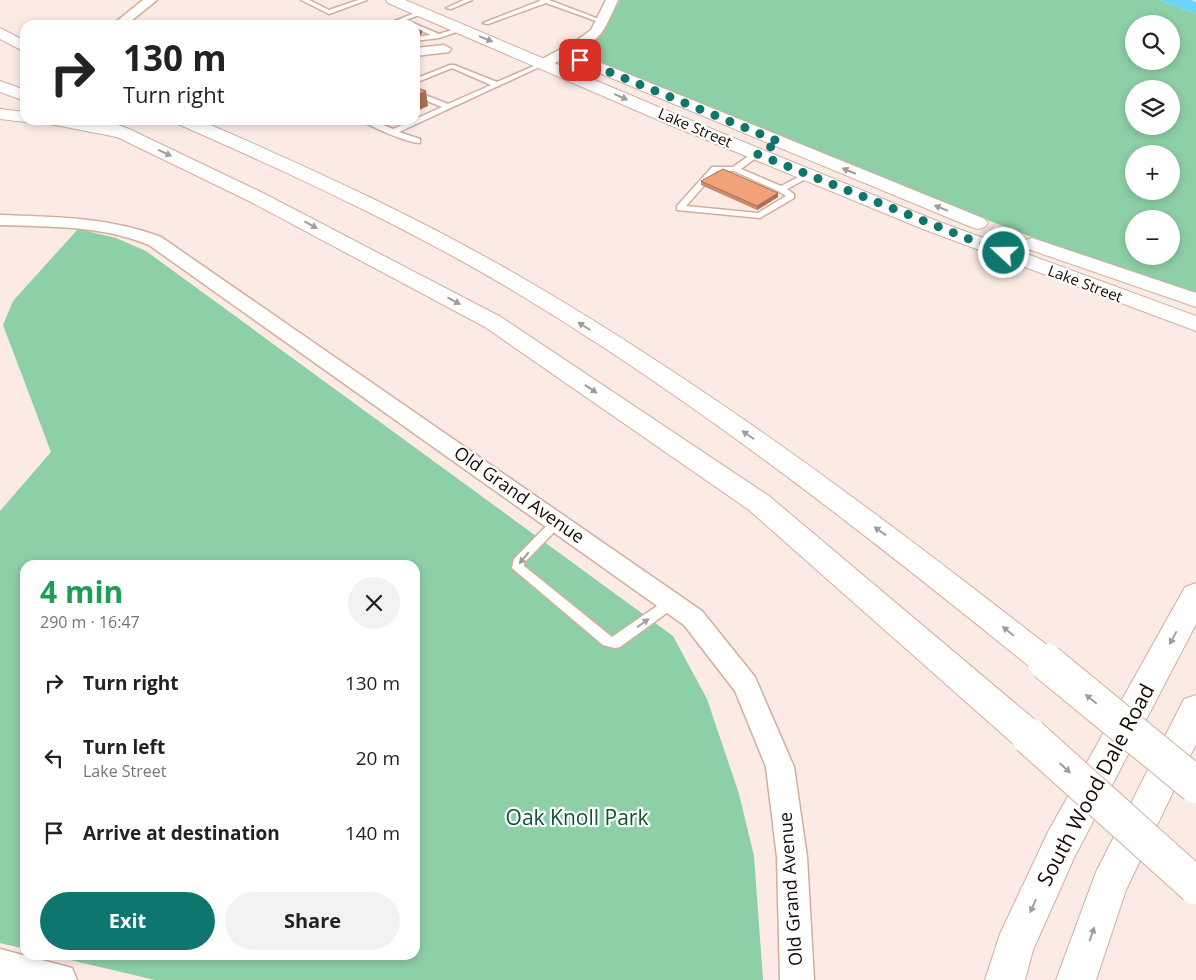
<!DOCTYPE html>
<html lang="en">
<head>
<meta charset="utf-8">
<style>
  body { margin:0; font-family:"Open Sans",sans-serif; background:#f2f2f2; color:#222; height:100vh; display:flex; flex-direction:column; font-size:19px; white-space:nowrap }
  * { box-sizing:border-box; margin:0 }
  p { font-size:16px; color:#767676 }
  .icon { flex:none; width:28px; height:28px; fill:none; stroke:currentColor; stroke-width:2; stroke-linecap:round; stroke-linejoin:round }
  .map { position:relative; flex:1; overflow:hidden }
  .panel { position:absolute; left:20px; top:560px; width:400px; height:400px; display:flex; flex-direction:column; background:#fff; border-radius:15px; box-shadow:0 2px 8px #0003 }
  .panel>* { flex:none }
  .top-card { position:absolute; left:20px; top:20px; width:400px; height:105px; border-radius:15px; box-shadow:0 2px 8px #0003; background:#fff; color:#222; overflow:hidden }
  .controls { position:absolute; left:1125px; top:15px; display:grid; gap:10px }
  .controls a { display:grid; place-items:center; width:55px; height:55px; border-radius:50%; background:#fff; box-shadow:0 2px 8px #0003; font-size:25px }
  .pin { position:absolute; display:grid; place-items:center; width:42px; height:42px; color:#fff; margin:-21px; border-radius:10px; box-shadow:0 2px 8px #0006 }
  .me { position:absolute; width:55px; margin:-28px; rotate:291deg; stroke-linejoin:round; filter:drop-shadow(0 0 4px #0008) }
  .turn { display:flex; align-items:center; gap:18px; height:105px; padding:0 20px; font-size:22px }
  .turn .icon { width:65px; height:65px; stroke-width:2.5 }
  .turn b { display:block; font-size:35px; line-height:42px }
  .round { display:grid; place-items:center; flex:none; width:52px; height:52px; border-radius:26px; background:#f2f2f2 }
  .head { display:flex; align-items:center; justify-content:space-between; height:85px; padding:0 20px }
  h1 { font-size:30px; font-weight:700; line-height:38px; color:#1e9e55 }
  .button { display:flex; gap:10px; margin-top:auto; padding:10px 20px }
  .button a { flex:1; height:58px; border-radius:30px; background:#0f766e; color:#fff; font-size:20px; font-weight:700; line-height:58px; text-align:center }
  .button a+a { background:#f2f2f2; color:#222 }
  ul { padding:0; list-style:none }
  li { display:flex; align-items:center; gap:15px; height:75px; padding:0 20px }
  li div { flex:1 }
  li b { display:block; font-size:19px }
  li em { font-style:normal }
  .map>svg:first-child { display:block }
  .green { fill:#8dcfa6; fill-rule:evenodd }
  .water { fill:#6bd4fa }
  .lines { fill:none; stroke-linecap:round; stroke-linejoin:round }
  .lane-casing { stroke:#d3ae9d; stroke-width:3 }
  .street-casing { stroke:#d3ae9d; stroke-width:3 }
  .secondary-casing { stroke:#d3ae9d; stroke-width:2 }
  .primary-casing { stroke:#d3ae9d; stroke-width:2 }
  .highway-casing { stroke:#d3ae9d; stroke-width:2 }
  .lane { fill:#fff; fill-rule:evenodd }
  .street { fill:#fff; fill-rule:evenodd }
  .secondary { fill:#fff; fill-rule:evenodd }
  .primary { fill:#fff; fill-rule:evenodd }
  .highway { fill:#fff; fill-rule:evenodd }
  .highway-bridge-casing { stroke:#d3ae9d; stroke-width:38; stroke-linecap:butt }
  .highway-bridge { stroke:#fff; stroke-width:36 }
  .wall { fill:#d08a69 }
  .shaded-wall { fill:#a97155 }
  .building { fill:#f2a17a; stroke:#a97155 }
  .oneway { fill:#a29d9b }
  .route { stroke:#0f766e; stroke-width:9; stroke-dasharray:0 16.2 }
  .labels { text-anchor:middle; stroke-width:4.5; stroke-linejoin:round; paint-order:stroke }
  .far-street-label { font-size:15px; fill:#160a05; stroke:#fff }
  .street-label { font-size:18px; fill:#160a05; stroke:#fff }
  .near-street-label { font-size:21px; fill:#160a05; stroke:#fff }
  .near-park-label { font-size:21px; fill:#105232; stroke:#fff }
</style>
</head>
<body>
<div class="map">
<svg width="1196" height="980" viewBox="0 0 1196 980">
  <rect width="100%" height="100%" fill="#fbebe4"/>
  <path class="green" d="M620,0H1159L1196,14V296C988,225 786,140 582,57L580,51L592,44L603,32ZM1134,24H1171V61H1134ZM1134,89H1171V126H1134ZM1134,154H1171V191H1134ZM1134,219H1171V256H1134Z
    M78,229L116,238L146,251L673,636L707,699L739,794L754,856L763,980H155L49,955H415V565H25V949L0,943V511L51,452L3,325L13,301Z"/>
  <path class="water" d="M1159,0H1192L1196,2V14Z"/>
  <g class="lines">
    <g class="lane-casing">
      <path id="lane" d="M301,0H309L329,10L358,0H367L329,14Z
        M464,0H472L451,9L446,8Z
        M539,0H549L604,21L599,22L546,3L488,24L483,23L540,1Z
        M422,10L424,11V13L406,20L439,34L462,27L465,29L439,38L415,41V37L431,35L415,28V25H407L401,22L394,25H385Z
        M543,62L548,63L399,132L420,139V143C408,143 371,127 361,120H371L393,129L442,107L415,96V91L448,104L491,85L452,68L415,83V79L450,65H454L497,82Z
        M754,152L761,154L741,169L781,186L806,173L813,175L787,189L794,194V198L760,218L677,210V206L712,167H733ZM717,171H734L778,191L786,196L758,213L686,206Z
        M557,518L561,519L563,522L561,525L524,563V566L612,637L667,599L671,598L675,599L677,603L675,607L620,647L615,648L603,645L512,568L514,559L553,519Z"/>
    </g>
    <g class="street-casing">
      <path id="street" d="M143,0H157L126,25H112Z
        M606,0H618C613,11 608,23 602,32C595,43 552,69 540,66L538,63L540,60L576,41L591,30Z
        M444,45L451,49L449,52L415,56V48Z
        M0,215C55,217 109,217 161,237L702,611L755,677L794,767L807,857L814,980H780L777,857L766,767L735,691L684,625L149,245C101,225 51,227 0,225Z
        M0,949L72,968L77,980H0Z"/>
    </g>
    <g class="secondary-casing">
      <path id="secondary" d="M1196,583V624L1074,858L1033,950L1025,980H985L1000,934L1048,832L1185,587Z
        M1196,695V744L1126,890L1096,980H1056L1096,872L1184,699Z"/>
    </g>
    <g class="primary-casing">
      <path id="primary" d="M386,0H405L675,114L937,221L1196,316V331L923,229L663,122L388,3Z
        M569,50L985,219L988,223L985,227L978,229L971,227L563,58L561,55L563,52Z
        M1032,238L1196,293V307L1025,248L1021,244L1025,240Z"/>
    </g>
    <g class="highway-casing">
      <path id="highway" d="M0,28L25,41V52L0,39Z
        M0,81L25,90V101L0,92Z
        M0,109L25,112V120H32L25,122L0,119Z
        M46,120H105L129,129L263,193L501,317L769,496L1041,725L1046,736L1041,747L1029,751L1017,747L749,510L485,327L249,201L117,137L55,125L49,124Z
        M175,120H199C313,169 426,221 533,284C717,392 888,521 1057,653L1062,662L1057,671L1046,675L1035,671C869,537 701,404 517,293C409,228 294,175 178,124Z"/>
    </g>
    <use href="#lane" class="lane"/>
    <use href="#street" class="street"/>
    <use href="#secondary" class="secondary"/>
    <use href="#primary" class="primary"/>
    <use href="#highway" class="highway"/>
    <g class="highway-bridge-casing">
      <path id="highway-bridge" d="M1046,662L1196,785
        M1029,736L1196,886"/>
    </g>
    <use href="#highway-bridge" class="highway-bridge"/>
  </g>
  <path class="wall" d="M701,181L778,193V197L757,210L701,185Z"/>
  <path class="shaded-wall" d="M422,31V34L415,37V33Z
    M426,91L428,106L415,112V96Z
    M778,193V197L757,210V206Z"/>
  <path class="building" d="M400,21L409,25H389Z
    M415,28L422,31L415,33Z
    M415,87L426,91L415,96Z
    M723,169L778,193L757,206L701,181Z"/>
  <defs><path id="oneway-solid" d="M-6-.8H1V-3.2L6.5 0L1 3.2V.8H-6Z" transform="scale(1.25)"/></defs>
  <g class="oneway">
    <use href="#oneway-solid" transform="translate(486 39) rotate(22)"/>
    <use href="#oneway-solid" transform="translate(621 97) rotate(24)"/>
    <use href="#oneway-solid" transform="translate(165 153) rotate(25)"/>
    <use href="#oneway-solid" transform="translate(849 171) rotate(-157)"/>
    <use href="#oneway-solid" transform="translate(941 208) rotate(-158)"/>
    <use href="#oneway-solid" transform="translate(311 225) rotate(28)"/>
    <use href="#oneway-solid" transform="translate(454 301) rotate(28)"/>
    <use href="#oneway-solid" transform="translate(584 326) rotate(-148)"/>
    <use href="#oneway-solid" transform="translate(591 389) rotate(34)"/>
    <use href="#oneway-solid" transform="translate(748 435) rotate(-145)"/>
    <use href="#oneway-solid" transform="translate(880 531) rotate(-144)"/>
    <use href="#oneway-solid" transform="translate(524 558) rotate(130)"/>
    <use href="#oneway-solid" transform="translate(643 623) rotate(-35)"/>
    <use href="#oneway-solid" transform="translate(1008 631) rotate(-141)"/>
    <use href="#oneway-solid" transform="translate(1173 638) rotate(118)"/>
    <use href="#oneway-solid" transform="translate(1091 699) rotate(-141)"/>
    <use href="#oneway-solid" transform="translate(1065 768) rotate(42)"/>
    <use href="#oneway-solid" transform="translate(1033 906) rotate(114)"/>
    <use href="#oneway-solid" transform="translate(1092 934) rotate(-71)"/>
  </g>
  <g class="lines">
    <path class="route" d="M580,60L780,142L757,154L1004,253"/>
  </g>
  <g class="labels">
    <g class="far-street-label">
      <text transform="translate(695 128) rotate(23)" y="5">Lake Street</text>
      <text transform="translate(1085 284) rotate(21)" y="5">Lake Street</text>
    </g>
    <g class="street-label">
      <text transform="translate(519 495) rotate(35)" y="6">Old Grand Avenue</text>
      <text transform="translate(791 889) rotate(-94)" y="6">Old Grand Avenue</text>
    </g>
    <g class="near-street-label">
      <text transform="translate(1096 785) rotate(-62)" y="7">South Wood Dale Road</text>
    </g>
    <g class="near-park-label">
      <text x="577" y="825">Oak Knoll Park</text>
    </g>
  </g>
</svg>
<div class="controls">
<a><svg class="icon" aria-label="search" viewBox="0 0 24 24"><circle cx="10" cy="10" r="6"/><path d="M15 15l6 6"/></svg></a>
<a><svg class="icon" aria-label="layers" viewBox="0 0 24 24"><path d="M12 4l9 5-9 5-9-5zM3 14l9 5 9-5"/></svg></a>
<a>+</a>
<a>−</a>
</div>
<div class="pin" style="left:580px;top:60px;background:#d93025"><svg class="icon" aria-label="arrive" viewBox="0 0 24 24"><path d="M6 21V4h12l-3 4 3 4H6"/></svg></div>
<svg class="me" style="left:1004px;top:253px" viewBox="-20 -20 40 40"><circle r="17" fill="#0f766e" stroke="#fff" stroke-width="3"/><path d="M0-11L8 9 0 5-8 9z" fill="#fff"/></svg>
<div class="top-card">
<div class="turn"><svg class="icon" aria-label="right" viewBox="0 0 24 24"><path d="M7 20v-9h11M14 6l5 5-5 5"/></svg><div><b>130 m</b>Turn right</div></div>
</div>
<section class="panel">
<div class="head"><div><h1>4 min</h1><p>290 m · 16:47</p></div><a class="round"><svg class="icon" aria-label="close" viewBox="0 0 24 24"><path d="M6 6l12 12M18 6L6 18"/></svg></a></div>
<ul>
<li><svg class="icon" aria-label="right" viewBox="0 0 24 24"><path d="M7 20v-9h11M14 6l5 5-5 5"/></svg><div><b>Turn right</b></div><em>130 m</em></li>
<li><svg class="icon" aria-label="left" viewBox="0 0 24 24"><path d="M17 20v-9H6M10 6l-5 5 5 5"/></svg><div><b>Turn left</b><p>Lake Street</p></div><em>20 m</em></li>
<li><svg class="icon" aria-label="arrive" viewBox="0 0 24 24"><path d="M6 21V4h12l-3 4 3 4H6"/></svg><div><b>Arrive at destination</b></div><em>140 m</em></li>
</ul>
<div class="button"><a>Exit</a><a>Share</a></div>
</section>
</div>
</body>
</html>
